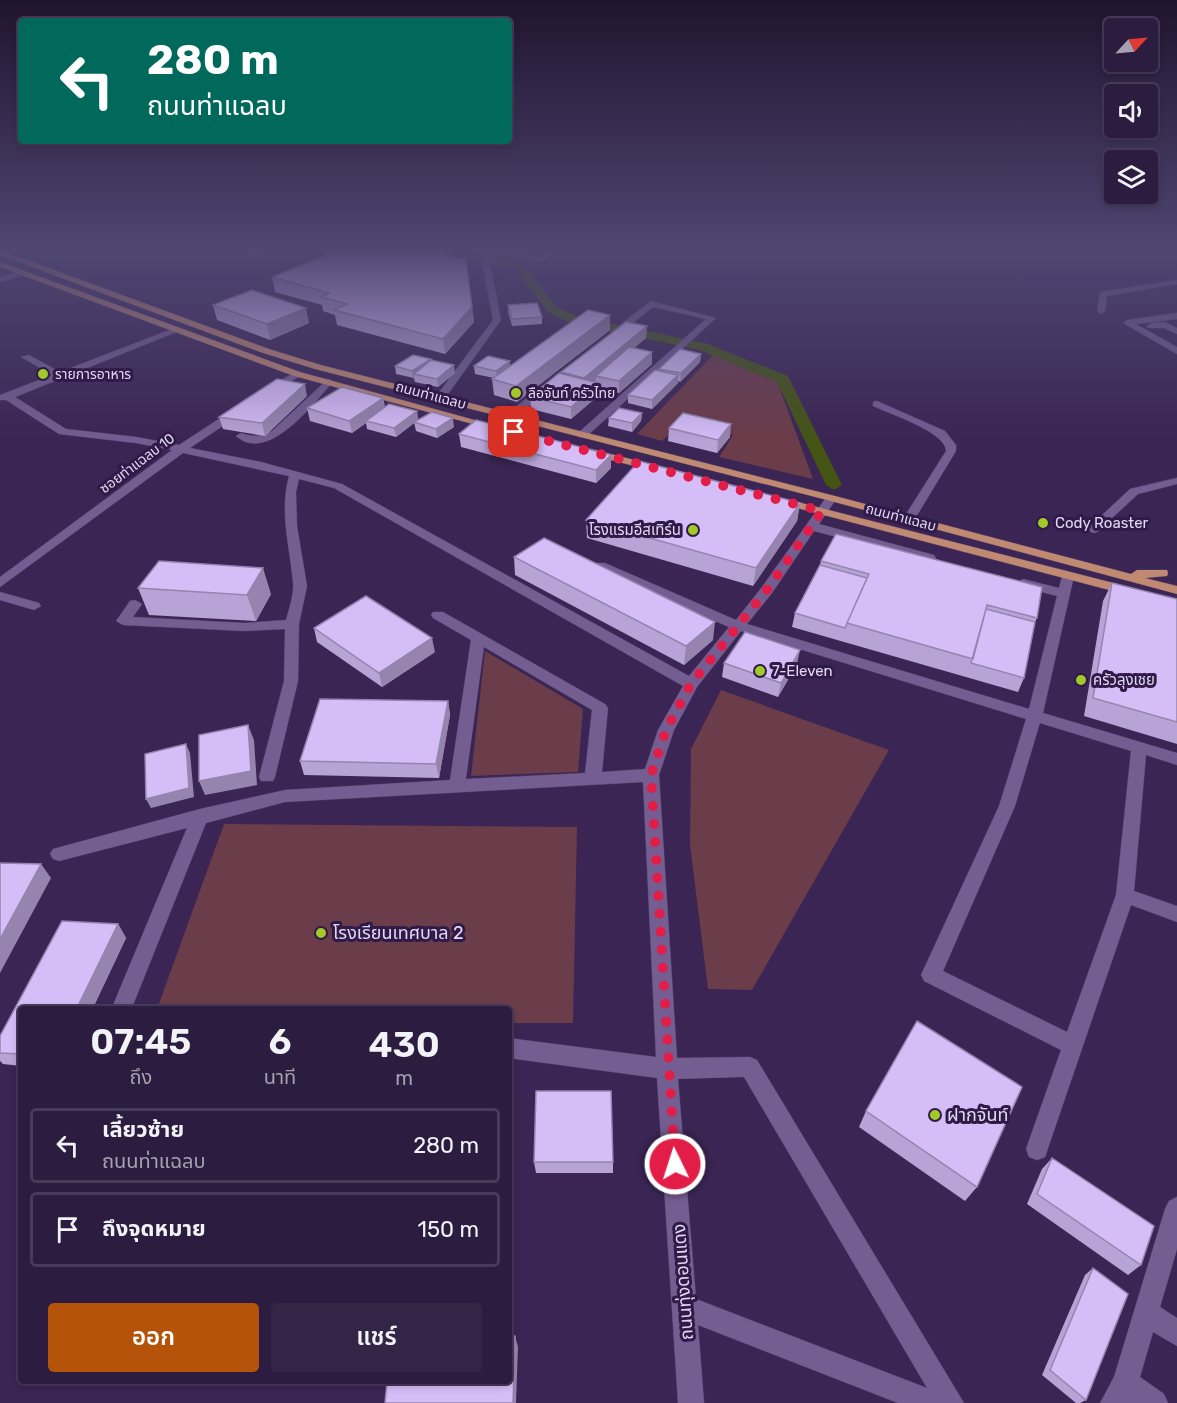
<!DOCTYPE html>
<html lang="th">
<head>
<meta charset="utf-8">
<style>
  body { margin:0; font-family:Rubik,"Noto Sans Thai",sans-serif; background:#342546; color:#f1f3f6; height:100vh; display:flex; flex-direction:column; font-size:22px; white-space:nowrap }
  * { box-sizing:border-box; margin:0 }
  p { font-size:20px; color:#a6a1b0 }
  .icon { flex:none; width:33px; height:33px; fill:none; stroke:currentColor; stroke-width:2; stroke-linecap:round; stroke-linejoin:round }
  .map { position:relative; flex:1; overflow:hidden }
  .side { position:absolute; left:18px; top:1006px; width:494px; height:378px; display:flex; flex-direction:column; background:#2c1c3f; border-radius:6px; box-shadow:0 3px 9px #0003,0 0 0 2px #483a59 }
  .side>* { flex:none }
  .hud { position:absolute; left:18px; top:18px; width:494px; height:126px; border-radius:6px; box-shadow:0 3px 9px #0003,0 0 0 2px #483a59; background:#00695c; color:#fff; overflow:hidden }
  .needle { width:39px; rotate:64deg }
  .buttons { position:absolute; left:1104px; top:18px; display:grid; gap:12px }
  .buttons a { display:grid; place-items:center; width:54px; height:54px; border-radius:6px; background:#2c1c3f; box-shadow:0 3px 9px #0003,0 0 0 2px #483a59; font-size:30px }
  .pin { position:absolute; display:grid; place-items:center; width:51px; height:51px; color:#fff; margin:-26px; border-radius:12px; box-shadow:0 3px 9px #0006 }
  .me { position:absolute; width:66px; margin:-33px; rotate:356deg; stroke-linejoin:round; filter:drop-shadow(0 0 4px #0008) }
  .turn { display:flex; align-items:center; gap:21px; height:126px; padding:0 30px; font-size:27px }
  .turn .icon { width:78px; height:78px; stroke-width:2.5 }
  .turn b { display:block; font-size:42px; line-height:51px }
  .eta { display:flex; justify-content:space-evenly; align-items:center; height:102px; text-align:center }
  .eta b { font-size:36px; font-weight:600; line-height:42px }
  .button { display:flex; gap:12px; margin-top:auto; padding:12px 30px }
  .button a { flex:1; height:69px; border-radius:6px; background:#b45309; color:#fff; font-size:24px; font-weight:600; line-height:69px; text-align:center }
  .button a+a { background:#342546; color:#f1f3f6 }
  ul { padding:0; list-style:none }
  li { display:flex; align-items:center; gap:18px; height:75px; margin:0 12px 9px; padding:0 18px; border:3px solid #483a59; border-radius:6px }
  li div { flex:1 }
  li b { display:block; font-size:22px }
  li em { font-style:normal }
  .map>svg:first-child { display:block }
  .green { fill:#6b3c49 }
  .lines { fill:none; stroke-linecap:round; stroke-linejoin:round }
  .canal { fill:#435413; fill-rule:evenodd }
  .minor-casing { stroke:#544069; stroke-width:1 }
  .major-casing { stroke:#544069; stroke-width:1 }
  .minor { fill:#735d91; fill-rule:evenodd }
  .major { fill:#c08971; fill-rule:evenodd }
  .wall { fill:#b7a3d5 }
  .shaded-wall { fill:#9585ae }
  .building { fill:#d5bef8; stroke:#9585ae; stroke-width:1.5 }
  .route { stroke:#e11d48; stroke-width:10; stroke-dasharray:0 18 }
  .poi-dot { fill:#a2c928; stroke:#301a48; stroke-width:2 }
  .labels { text-anchor:middle; stroke-width:6; stroke-linejoin:round; paint-order:stroke }
  .far-poi-label { font-size:14px; fill:#e2d7f4; stroke:#301a48; text-anchor:start }
  .far-street-label { font-size:14px; fill:#e2d7f4; stroke:#301a48 }
  .poi-label { font-size:15px; fill:#e2d7f4; stroke:#301a48; text-anchor:start }
  .near-poi-label { font-size:18px; fill:#e2d7f4; stroke:#301a48; text-anchor:start }
  .near-street-label { font-size:18px; fill:#e2d7f4; stroke:#301a48 }
</style>
</head>
<body>
<div class="map">
<svg width="1177" height="1403" viewBox="0 0 1177 1403">
  <rect width="100%" height="100%" fill="#3a2554"/>
  <path class="green" d="M713,355L777,381L813,479L719,457L733,435L681,423L662,441L637,434Z
    M485,651L583,709L578,772L471,776Z
    M721,690L889,750L752,990L708,989L690,845L691,749Z
    M224,824L577,827L573,1023H509L508,1010L157,1009Z"/>
  <g class="lines">
    <path class="canal" d="M450,247H462L473,254L521,262L556,306L576,316L708,344L788,376L842,485L834,490L826,485L777,382L699,350L568,322L548,312L514,267L466,259Z"/>
    <g class="minor-casing">
      <path id="minor" d="M13,247H24L0,255V251Z
        M468,247L494,251L499,247H507L502,252L540,257L553,247H561L542,262L497,256L490,263L501,320L443,401L439,402L434,399L493,320L482,262L489,255L480,254Z
        M22,271H25V275L0,282V277Z
        M1177,280V284L1107,296L1105,311L1101,314L1097,311L1100,292Z
        M651,301L716,318L586,437H578V433L706,319L653,307L617,336H611V332Z
        M1177,313V319L1136,324L1177,347V354L1123,323L1127,320Z
        M1151,323L1165,322L1177,328V334L1164,328H1148L1147,326Z
        M172,329L179,331L15,397L66,429L136,437L179,445L234,409H242V413L190,448L261,462L342,484L689,676L729,627L595,569L594,566L595,563H605L736,620L762,587L827,496H835L837,498L819,524L934,555L936,558L930,562L814,531L772,593L747,624L1029,709L1057,596L1018,586L1016,583L1023,579L1059,588L1063,573H1073L1074,576L1043,713L1177,753V765L1146,755L1134,891L1177,906V922L1131,905L1045,1157L1037,1160L1029,1157L1026,1149L1061,1050L924,981L921,975L999,806L1026,719L741,631L697,687L674,730L659,775L677,1058L750,1057L757,1060L964,1403H898L698,1325L704,1403H678L657,1078L508,1058V1038L656,1057L643,782L285,802L206,823L131,1010H111L187,828L59,861L53,859L50,854L53,849L200,809L285,790L450,780L471,640L433,618L431,615L433,612H443L605,704L608,708L602,772L645,769L658,730L683,686L334,488L299,479L296,492L297,526L307,586L299,624L298,681L275,777L273,781H261L259,777L284,681L285,629L244,631L123,625L116,621L130,601L135,600L142,604L133,617L244,623L286,620C289,609 294,595 293,583C290,547 279,512 289,476L183,453L0,587V577L172,450L136,443L59,434L6,400H0V395L52,375L21,357L29,355L60,372ZM484,647L592,710L585,773L466,779ZM1040,723L1131,751L1116,895L1067,1032L943,971L1015,806ZM744,1077L927,1388L696,1299L678,1079Z
        M297,371L300,372V376L271,393L263,391Z
        M328,379L331,380V384C312,405 268,464 236,436L241,433C254,437 259,437 272,431Z
        M543,386L551,388L513,419H505V415Z
        M877,401L945,431L956,445V451L913,522H905L903,519L946,451C946,432 890,414 873,406V402Z
        M1177,478V484L1138,494L1097,532L1093,533L1087,529L1130,489Z
        M0,592L39,603L41,606L34,610L0,600Z
        M1177,1197V1249L1160,1307L1177,1318V1346L1153,1332L1140,1377L1164,1394L1168,1403H1100L1114,1377L1165,1209L1169,1201Z"/>
    </g>
    <g class="major-casing">
      <path id="major" d="M0,250L269,349L321,365L835,496L1131,574L1137,570H1167L1168,573L1167,576L1145,578L1177,586V594L827,500L315,369L263,353L0,255Z
        M0,262L300,372L500,427L495,430L294,376L0,267Z
        M591,449L658,466L660,468L654,471L587,454L586,452Z
        M782,498L1133,588L1135,591L1128,595L778,503L776,501Z"/>
    </g>
    <use href="#minor" class="minor"/>
    <use href="#major" class="major"/>
  </g>
  <path class="wall" d="M249,247H276L255,256L248,255L246,248Z
    M322,247H449L472,307L474,322L445,354L337,325L335,315L323,311L322,305L275,292L272,277L329,254L323,252Z
    M213,305L309,323L270,340L217,320Z
    M508,305L542,317V324L512,326L508,312Z
    M610,330L517,402L494,395L492,379L494,378L475,374L474,366L510,361V367Z
    M646,338L634,348L652,364L619,393L599,389V395L571,419L531,409L530,397L561,374V372Z
    M701,354L700,362L680,382L678,381V383L652,409L628,403V395L659,371V369Z
    M395,366L455,373L438,387L415,382L414,378L396,374Z
    M307,396L265,436L223,429L219,417Z
    M383,398L385,407L417,411L418,420L396,437L367,429L366,423L352,433L310,421L307,408Z
    M642,413L641,421L632,432L608,426L609,418Z
    M414,422L454,427L437,438L416,431Z
    M669,428L730,437L717,453L668,441Z
    M459,434L611,468L596,483L461,447Z
    M800,503L797,521L753,586L587,538L586,520Z
    M514,557L713,640L684,665L515,575Z
    M821,561L1037,618L1035,622L1024,678L1018,692L792,627L795,613L820,565Z
    M1112,583L1177,599V744L1084,716L1103,601Z
    M138,588L271,594L256,621L149,615Z
    M314,628L435,652L382,687L317,642Z
    M724,663L797,664L778,697L722,677Z
    M448,701L450,715L439,778L304,775L300,761Z
    M62,921L118,924L126,938L92,1010H21V1066L3,1064L0,1061V1036Z
    M866,1111L977,1187L965,1201L859,1127Z
    M1052,1158L1141,1265L1128,1275L1027,1204L1042,1169Z
    M534,1162H613V1173H536Z
    M1093,1268L1086,1400L1080,1403H1076L1042,1375L1085,1275Z"/>
  <path class="shaded-wall" d="M259,247H276L255,256L253,249Z
    M451,249L453,263L442,255Z
    M472,307L474,322L445,354L443,339Z
    M306,308L309,323L270,340L267,324Z
    M610,315V330L517,402L516,386Z
    M647,326L646,338L600,377L596,376V380L584,390V378Z
    M652,352V364L619,393V381Z
    M701,354L700,362L680,382L681,373Z
    M431,359L432,367L414,374V378L413,379L412,371Z
    M510,361V369L497,379L496,371Z
    M454,365L455,373L438,387L437,379Z
    M678,375V383L652,409V400Z
    M599,383V395L571,419V407Z
    M305,384L307,396L265,436L262,423Z
    M383,398L385,411L366,421V423L352,433L349,421Z
    M417,411L418,420L396,437L394,428Z
    M642,413L641,421L632,432V423Z
    M453,418L454,427L437,438L436,429Z
    M731,424L730,437L717,453L718,440Z
    M611,455V468L596,483V470Z
    M800,503L797,521L753,586L756,568Z
    M263,568L271,594L256,621L247,595Z
    M715,622L713,640L684,665L686,646Z
    M432,638L435,652L382,687L379,673Z
    M800,650L797,664L778,697L781,683Z
    M448,701L450,715L439,778L436,764Z
    M248,725L254,740L257,785L205,795L199,781Z
    M186,744L190,753L194,797L151,808L146,799Z
    M41,864L51,878L0,973V939Z
    M118,924L126,938L92,1010H76Z
    M515,1336L518,1347L516,1403H513Z"/>
  <path class="building" d="M249,247H259L253,249L246,248Z
    M346,247H449L451,249L442,255L466,259L472,307L443,339L334,310L347,304L321,297L329,293L272,277Z
    M252,290L306,308L267,324L213,305Z
    M537,303L542,317L512,319L508,305Z
    M588,310L610,315L516,386L492,379Z
    M626,322L647,326L584,378L561,372Z
    M629,347L652,352L619,381L596,376Z
    M680,349L701,354L681,373L659,369Z
    M413,355L431,359L412,371L395,366Z
    M488,356L510,361L496,371L474,366Z
    M431,360L454,365L437,379L414,374Z
    M655,370L678,375L652,400L628,395Z
    M559,373L599,383L571,407L530,397Z
    M277,379L305,384L262,423L219,417Z
    M342,387L383,398L349,421L307,408Z
    M389,404L417,411L394,428L366,421Z
    M619,408L642,413L632,423L609,418Z
    M432,412L453,418L436,429L414,422Z
    M683,413L731,424L718,440L669,428Z
    M476,420L611,455L596,470L459,434Z
    M639,461L800,503L756,568L586,520Z
    M836,534L1042,587L1037,618L987,605L973,659L847,623L869,574L821,561Z
    M544,538L715,622L686,646L514,557Z
    M159,561L263,568L247,595L138,588Z
    M820,565L867,578L847,623L845,628L795,613Z
    M1112,583L1177,599V722L1093,698Z
    M366,596L432,638L379,673L314,628Z
    M986,609L1035,622L1024,678L971,663Z
    M745,632L800,650L781,683L724,663Z
    M320,699L448,701L436,764L300,761Z
    M248,725L251,771L199,781V735Z
    M186,744L189,788L146,799L145,754Z
    M0,863L41,864L0,939Z
    M62,921L118,924L76,1010H21V1054L0,1053V1036Z
    M917,1021L1022,1087L977,1187L866,1111Z
    M536,1091H611L613,1162H534Z
    M1052,1158L1154,1226L1141,1265L1037,1194Z
    M1093,1268L1128,1294L1086,1400L1050,1370Z
    M508,1336H515L513,1403H385L387,1382H508Z"/>
  <linearGradient id="sky" x2="0" y2="1"><stop stop-color="#20142e"/><stop offset="0.56" stop-color="#4f4672"/><stop offset="1" stop-color="#4f4672" stop-opacity="0"/></linearGradient>
  <rect width="1177" height="443" fill="url(#sky)"/>
  <g class="lines">
    <path class="route" d="M514,432L822,511L767,590L691,684L666,730L651,775L675,1164"/>
  </g>
  <g class="poi-dot">
    <circle cx="43" cy="374" r="6"/>
    <circle cx="516" cy="393" r="6"/>
    <circle cx="1043" cy="523" r="6"/>
    <circle cx="693" cy="530" r="6"/>
    <circle cx="760" cy="671" r="6"/>
    <circle cx="1081" cy="680" r="6"/>
    <circle cx="321" cy="933" r="6"/>
    <circle cx="935" cy="1115" r="6"/>
  </g>
  <g class="labels">
    <g class="far-poi-label">
      <text x="55" y="379">รายการอาหาร</text>
      <text x="528" y="398">ลือจันท์ ครัวไทย</text>
    </g>
    <g class="far-street-label">
      <text transform="translate(431 395) rotate(15)" y="5">ถนนท่าแฉลบ</text>
      <text transform="translate(137 463) rotate(-37)" y="5">ซอยท่าแฉลบ 10</text>
      <text transform="translate(901 517) rotate(15)" y="5">ถนนท่าแฉลบ</text>
    </g>
    <g class="poi-label">
      <text x="1055" y="528">Cody Roaster</text>
      <text x="681" y="535" text-anchor="end">โรงแรมอีสเทิร์น</text>
      <text x="772" y="676">7-Eleven</text>
      <text x="1093" y="685">ครัวลุงเชย</text>
    </g>
    <g class="near-poi-label">
      <text x="333" y="939">โรงเรียนเทศบาล 2</text>
      <text x="947" y="1121">ฝากจันท์</text>
    </g>
    <g class="near-street-label">
      <text transform="translate(683 1282) rotate(-94)" y="6">ถนนทุ่งดอนแดง</text>
    </g>
  </g>
</svg>
<div class="buttons">
<a><svg class="needle" viewBox="-14 -14 28 28"><path d="M0-13l5 13h-10z" fill="#e53935"/><path d="M0 13l5-13h-10z" fill="#a6a1b0"/></svg></a>
<a><svg class="icon" aria-label="sound" viewBox="0 0 24 24"><path d="M4 9h4l5-4v14l-5-4H4zM17 9q2 3 0 6"/></svg></a>
<a><svg class="icon" aria-label="layers" viewBox="0 0 24 24"><path d="M12 4l9 5-9 5-9-5zM3 14l9 5 9-5"/></svg></a>
</div>
<div class="pin" style="left:514px;top:432px;background:#d93025"><svg class="icon" aria-label="arrive" viewBox="0 0 24 24"><path d="M6 21V4h12l-3 4 3 4H6"/></svg></div>
<svg class="me" style="left:675px;top:1164px" viewBox="-20 -20 40 40"><circle r="17" fill="#e11d48" stroke="#fff" stroke-width="3"/><path d="M0-11L8 9 0 5-8 9z" fill="#fff"/></svg>
<div class="hud">
<div class="turn"><svg class="icon" aria-label="left" viewBox="0 0 24 24"><path d="M17 20v-9H6M10 6l-5 5 5 5"/></svg><div><b>280 m</b>ถนนท่าแฉลบ</div></div>
</div>
<section class="side">
<div class="eta">
<div><b>07:45</b><p>ถึง</p></div>
<div><b>6</b><p>นาที</p></div>
<div><b>430</b><p>m</p></div>
</div>
<ul>
<li><svg class="icon" aria-label="left" viewBox="0 0 24 24"><path d="M17 20v-9H6M10 6l-5 5 5 5"/></svg><div><b>เลี้ยวซ้าย</b><p>ถนนท่าแฉลบ</p></div><em>280 m</em></li>
<li><svg class="icon" aria-label="arrive" viewBox="0 0 24 24"><path d="M6 21V4h12l-3 4 3 4H6"/></svg><div><b>ถึงจุดหมาย</b></div><em>150 m</em></li>
</ul>
<div class="button"><a>ออก</a><a>แชร์</a></div>
</section>
</div>
</body>
</html>
